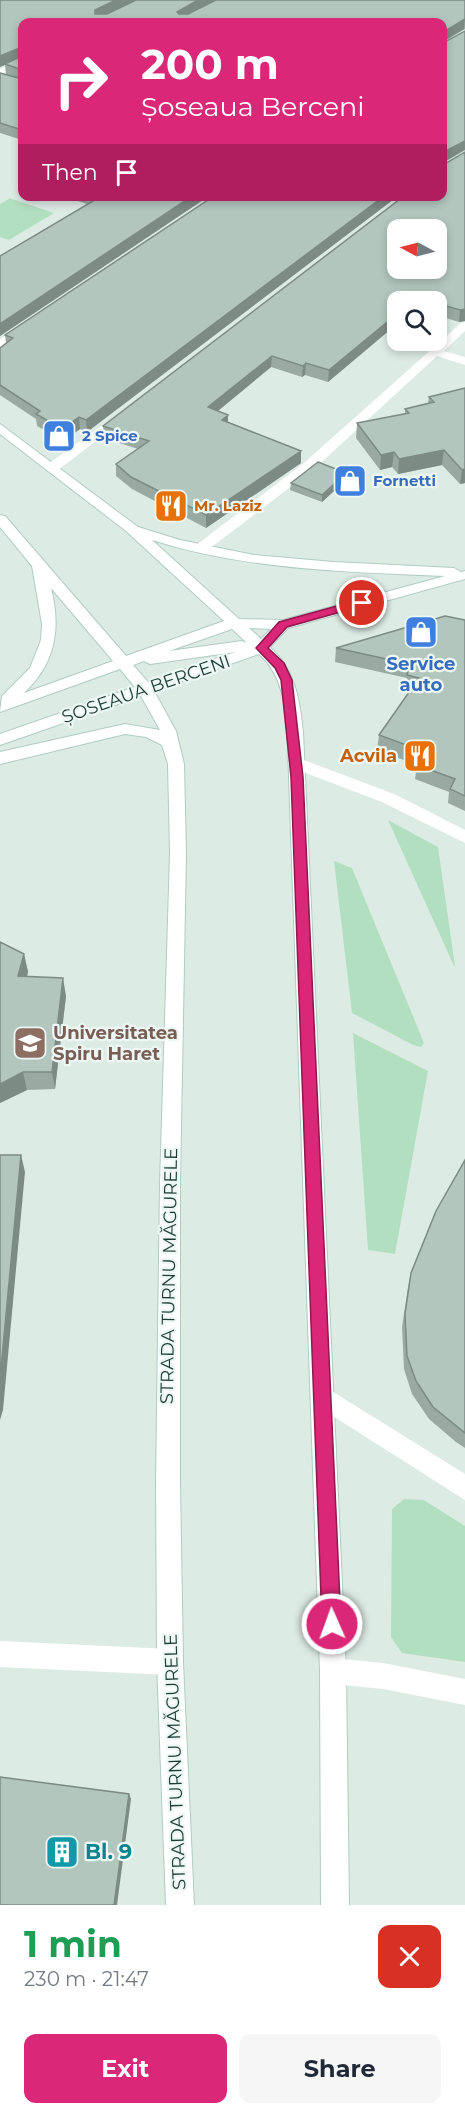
<!DOCTYPE html>
<html lang="en">
<head>
<meta charset="utf-8">
<style>
  body { margin:0; font-family:Montserrat,sans-serif; background:#f6f6f7; color:#1f2937; height:100vh; display:flex; flex-direction:column; font-size:22px; white-space:nowrap }
  * { box-sizing:border-box; margin:0 }
  p { font-size:20px; color:#747a83 }
  .icon { flex:none; width:33px; height:33px; fill:none; stroke:currentColor; stroke-width:2; stroke-linecap:round; stroke-linejoin:round }
  .map { position:relative; height:1905px; overflow:hidden }
  .details { display:flex; flex-direction:column; background:#fff; flex:1 }
  .details>* { flex:none }
  .guide { position:absolute; left:18px; top:18px; width:429px; height:183px; border-radius:12px; box-shadow:0 3px 9px #0003; background:#db2777; color:#fff; overflow:hidden }
  .needle { width:39px; rotate:277deg }
  .controls { position:absolute; left:387px; top:219px; display:grid; gap:12px }
  .controls a { display:grid; place-items:center; width:60px; height:60px; border-radius:12px; background:#fff; box-shadow:0 3px 9px #0003; font-size:30px }
  .pin { position:absolute; display:grid; place-items:center; width:51px; height:51px; color:#fff; margin:-26px; border:3px solid #fff; border-radius:50%; box-shadow:0 2px 6px #0007 }
  .me { position:absolute; width:66px; margin:-33px; rotate:358deg; stroke-linejoin:round; filter:drop-shadow(0 0 4px #0008) }
  .turn { display:flex; align-items:center; gap:21px; height:126px; padding:0 24px; font-size:27px }
  .turn .icon { width:78px; height:78px; stroke-width:2.5 }
  .turn b { display:block; font-size:42px; line-height:51px }
  .then { display:flex; align-items:center; height:57px; padding:0 24px; background:#0003; gap:12px; font-size:22px }
  .round { display:grid; place-items:center; flex:none; width:63px; height:63px; border-radius:12px; background:#f6f6f7 }
  .head { display:flex; align-items:center; justify-content:space-between; height:102px; padding:0 24px }
  h1 { font-size:36px; font-weight:700; line-height:45px; color:#1e9e55 }
  .action { display:flex; gap:12px; margin-top:auto; padding:12px 24px }
  .action a { flex:1; height:69px; border-radius:12px; background:#db2777; color:#fff; font-size:24px; font-weight:700; line-height:69px; text-align:center }
  .action a+a { background:#f6f6f7; color:#1f2937 }
  .map>svg:first-child { display:block }
  .green { fill:#b3dfc1 }
  .lines { fill:none; stroke-linecap:round; stroke-linejoin:round }
  .secondary-casing { stroke:#afccc3; stroke-width:2 }
  .minor { fill:#fff; fill-rule:evenodd }
  .secondary { fill:#fff; fill-rule:evenodd }
  .wall { fill:#99aaa3 }
  .shaded-wall { fill:#7d8b85 }
  .building { fill:#b2c6be; stroke:#7d8b85; stroke-width:1.5; fill-rule:evenodd }
  .route { fill:#db2777; stroke:#8e194d; stroke-width:1.5 }
  .labels { text-anchor:middle; stroke-width:4.5; stroke-linejoin:round; paint-order:stroke }
  .far-shop-label { font-size:15px; font-weight:bold; fill:#366cbe; stroke:#edf7f3; text-anchor:start }
  .far-food-label { font-size:15px; font-weight:bold; fill:#c56008; stroke:#edf7f3; text-anchor:start }
  .shop-label { font-size:18px; font-weight:bold; fill:#366cbe; stroke:#edf7f3 }
  .street-label { font-size:18px; fill:#1d3b35; stroke:#edf7f3 }
  .food-label { font-size:18px; font-weight:bold; fill:#c56008; stroke:#edf7f3; text-anchor:end }
  .education-label { font-size:18px; font-weight:bold; fill:#785e54; stroke:#edf7f3; text-anchor:start }
  .near-culture-label { font-size:21px; font-weight:bold; fill:#0d838f; stroke:#edf7f3; text-anchor:start }
</style>
</head>
<body>
<div class="map">
<svg width="465" height="1905" viewBox="0 0 465 1905">
  <rect width="100%" height="100%" fill="#ddebe5"/>
  <path class="green" d="M9,199V198L54,213L9,240L0,237V204Z
    M388,820L438,847L455,966H454Z
    M334,861L352,868L424,1043L421,1047L413,1045L352,1013Z
    M353,1033L428,1071L395,1254L368,1250Z
    M404,1499L424,1500L465,1526V1662L402,1653L391,1637L392,1509Z"/>
  <g class="lines">
    <g class="secondary-casing">
      <path id="secondary" d="M0,424L138,527L180,540L254,555L334,562L454,568L461,572L465,571V579L288,628L270,647C295,670 300,700 303,732L346,1671L349,1905H321L320,1671L288,748C286,714 286,678 259,654L154,691L176,731L184,764L186,853L180,1184V1482L183,1662L194,1905H166L157,1662L156,1482L160,1184L170,853L168,764L162,745L146,737L125,734L0,764V752L125,724L160,730L141,696L0,745V734L135,687L120,669L0,712L2,696L30,668L41,640L42,624L32,566L0,527V515L5,516L126,656L224,621L126,531L0,434ZM152,540C247,570 347,572 445,576L283,620L239,619ZM51,588L113,661L24,693C56,663 61,628 51,588ZM249,628L271,629L261,639ZM232,629L247,643L242,641L169,651ZM235,652L148,682L133,665L144,661L150,664Z"/>
    </g>
    <path class="minor" d="M22,58V64L0,75V69Z
      M465,322V331L444,351L465,357V365L437,356L314,469L205,552H195L193,549L195,546L304,463L461,323Z
      M26,324L32,327L30,329L0,348V339Z
      M121,412L127,416L125,419L58,470H48L47,467L48,464Z
      M296,757L394,794L465,830V843L382,802L290,767L288,763L290,759Z
      M322,1385L465,1474V1500L314,1404L311,1396L314,1388Z
      M0,1641L170,1649L179,1653L183,1662L179,1671L170,1675L0,1667Z
      M333,1658L383,1663L465,1679V1705L383,1689L333,1684L324,1680L320,1671L324,1662Z"/>
    <use href="#secondary" class="secondary"/>
  </g>
  <path class="wall" d="M0,0H465V29L443,42V43L465,31V150L443,163L465,321L459,322L436,315V302H398V323L328,382L305,375L302,377L271,367L218,411L228,422L301,451V463L206,528L132,489L116,476V464L138,449L104,438L103,426L442,196V22H22V140L0,133V73L6,75L5,65L0,67Z
    M62,196H209L0,336V256L87,204Z
    M214,196H398L87,432L80,429L63,441L37,426L36,419L0,395V348L6,343L5,335Z
    M465,388V483L460,484L442,465L398,474L392,467L380,470L356,438L357,423L405,414V409L428,403L429,397Z
    M346,480L322,502L290,490L291,483Z
    M465,620V811L448,803L449,792L415,779L417,765L377,750L379,735L410,691L405,690L407,678L335,662L336,648Z
    M0,942L24,954L28,972L27,976L66,996L55,1089L27,1090L0,1103Z
    M465,1160V1448L456,1442L429,1419L412,1394L404,1369L402,1327L408,1287L411,1273Z"/>
  <path class="shaded-wall" d="M116,0H136L96,20L95,14V10Z
    M198,0H215L177,22V12Z
    M465,19L464,29L442,42V33Z
    M22,47V57L0,67V56Z
    M465,141V150L442,163V153Z
    M192,196H209L0,336V324Z
    M384,196H398L87,432L86,420Z
    M465,309V321L459,322L460,310Z
    M398,313V323L328,382L329,370Z
    M272,356L271,367L208,419V407Z
    M306,363L305,375L302,377L303,366Z
    M228,415V427L222,420Z
    M79,417L80,429L63,441L62,429Z
    M444,450L442,465L398,474L399,459Z
    M301,451V463L206,528V515Z
    M394,452L392,467L380,470L381,455Z
    M465,469V483L460,484L462,470Z
    M346,473V480L322,502V495Z
    M24,954L28,972L22,994L18,976Z
    M63,978L66,996L55,1089L52,1072Z
    M23,1072L27,1090L0,1103V1084Z
    M21,1155L25,1172L3,1410L0,1420V1379Z
    M129,1794L131,1799L117,1905H114Z"/>
  <path class="building" d="M0,0H116L95,10V14H107L136,0H198L177,12L179,14H188L216,0H465V19L442,33V22H22V47L0,56Z
    M465,31V141L442,153V41L443,43Z
    M22,49V70L5,64L22,56Z
    M0,73L22,79V74V130L0,123Z
    M465,152V309L460,310L436,303V302H431L416,297L411,302H398V313L329,370L306,363L303,366L272,356L208,407L228,415L222,420L301,451L206,515L131,477L116,464L149,441L103,426L404,196H442V160L443,165ZM398,230H436V268H398Z
    M97,196H192L0,324V256L100,197Z
    M214,196H384L86,420L79,417L62,429L36,414L40,411L0,385V348L13,338L5,335Z
    M465,388V469L462,470L444,450L399,459L394,452L381,455L357,423L409,413L405,409L434,402L429,397Z
    M318,462L346,473L322,495L291,483Z
    M445,616L465,620V796L450,789L455,779L417,765L425,752L379,735L419,678L407,675L410,664L336,648Z
    M0,942L24,954L18,976L63,978L52,1072H23L0,1084Z
    M0,1155H21L0,1379Z
    M465,1160V1433L433,1407L416,1381L407,1356L405,1314L411,1273L436,1211Z
    M0,1777L129,1794L114,1905H0Z"/>
  <path class="route" d="M362,599L366,600V605L287,627L268,648L284,663L292,680L303,777L341,1624L338,1631L332,1634L325,1631L322,1624L291,777L281,680L275,668L256,648L279,622Z"/>
  <defs>
    <g id="shop-square" transform="scale(1.725)"><rect x="-9" y="-9" width="18" height="18" rx="4" fill="#3f7fe0" stroke="#edf7f3"/><path d="M-5-2.5h2.3a2.7 3.5 0 0 1 5.4 0H5L5.5 6h-11ZM-1.5-2.5h3a1.5 2.3 0 0 0-3 0Z" fill="#fff"/></g>
    <g id="restaurant-square" transform="scale(1.725)"><rect x="-9" y="-9" width="18" height="18" rx="4" fill="#e8710a" stroke="#edf7f3"/><path d="M-5-6h1v4h1v-4h1v4h1v-4h1v5L-1.5 .5V6h-2V.5L-5-1ZM5-6V6H3V1.5H1.5Q1.5-4 5-6Z" fill="#fff"/></g>
    <g id="university-square" transform="scale(1.725)"><rect x="-9" y="-9" width="18" height="18" rx="4" fill="#8d6e63" stroke="#edf7f3"/><path d="M0-5L7-2L0 1L-7-2ZM-4 1L0 2.5L4 1V4Q0 6-4 4Z" fill="#fff"/></g>
    <g id="building-square" transform="scale(1.725)"><rect x="-9" y="-9" width="18" height="18" rx="4" fill="#0f9aa8" stroke="#edf7f3"/><path d="M-4-6H4V6H1V3H-1V6H-4ZM-2.5-4.3h1.7v1.8h-1.7ZM.8-4.3h1.7v1.8H.8ZM-2.5-1h1.7V.8h-1.7ZM.8-1h1.7V.8H.8Z" fill="#fff"/></g>
  </defs>
  <g fill-rule="evenodd">
    <use href="#shop-square" x="59" y="436"/>
    <use href="#shop-square" x="350" y="481"/>
    <use href="#restaurant-square" x="171" y="506"/>
    <use href="#shop-square" x="421" y="632"/>
    <use href="#restaurant-square" x="420" y="756"/>
    <use href="#university-square" x="30" y="1043"/>
    <use href="#building-square" x="62" y="1852"/>
  </g>
  <g class="labels">
    <g class="far-shop-label">
      <text x="82" y="441">2 Spice</text>
      <text x="373" y="486">Fornetti</text>
    </g>
    <g class="far-food-label">
      <text x="194" y="511">Mr. Laziz</text>
    </g>
    <g class="shop-label">
      <text x="421" y="670">Service<tspan x="421" dy="21">auto</tspan></text>
    </g>
    <g class="street-label">
      <text transform="translate(146 689) rotate(-19)" y="6">ȘOSEAUA BERCENI</text>
      <text transform="translate(169 1276) rotate(-89)" y="6">STRADA TURNU MĂGURELE</text>
      <text transform="translate(175 1762) rotate(-92)" y="6">STRADA TURNU MĂGURELE</text>
    </g>
    <g class="food-label">
      <text x="397" y="762">Acvila</text>
    </g>
    <g class="education-label">
      <text x="53" y="1039">Universitatea<tspan x="53" dy="21">Spiru Haret</tspan></text>
    </g>
    <g class="near-culture-label">
      <text x="85" y="1859">Bl. 9</text>
    </g>
  </g>
</svg>
<div class="controls">
<a><svg class="needle" viewBox="-14 -14 28 28"><path d="M0-13l5 13h-10z" fill="#e53935"/><path d="M0 13l5-13h-10z" fill="#747a83"/></svg></a>
<a><svg class="icon" aria-label="search" viewBox="0 0 24 24"><circle cx="10" cy="10" r="6"/><path d="M15 15l6 6"/></svg></a>
</div>
<div class="pin" style="left:362px;top:603px;background:#d93025"><svg class="icon" aria-label="arrive" viewBox="0 0 24 24"><path d="M6 21V4h12l-3 4 3 4H6"/></svg></div>
<svg class="me" style="left:332px;top:1624px" viewBox="-20 -20 40 40"><circle r="17" fill="#db2777" stroke="#fff" stroke-width="3"/><path d="M0-11L8 9 0 5-8 9z" fill="#fff"/></svg>
<div class="guide">
<div class="turn"><svg class="icon" aria-label="right" viewBox="0 0 24 24"><path d="M7 20v-9h11M14 6l5 5-5 5"/></svg><div><b>200 m</b>Șoseaua Berceni</div></div>
<div class="then">Then<svg class="icon" aria-label="arrive" viewBox="0 0 24 24"><path d="M6 21V4h12l-3 4 3 4H6"/></svg></div>
</div>
</div>
<section class="details">
<div class="head"><div><h1>1 min</h1><p>230 m · 21:47</p></div><a class="round" style="background:#d93025;color:#fff"><svg class="icon" aria-label="close" viewBox="0 0 24 24"><path d="M6 6l12 12M18 6L6 18"/></svg></a></div>
<div class="action"><a>Exit</a><a>Share</a></div>
</section>
</body>
</html>
